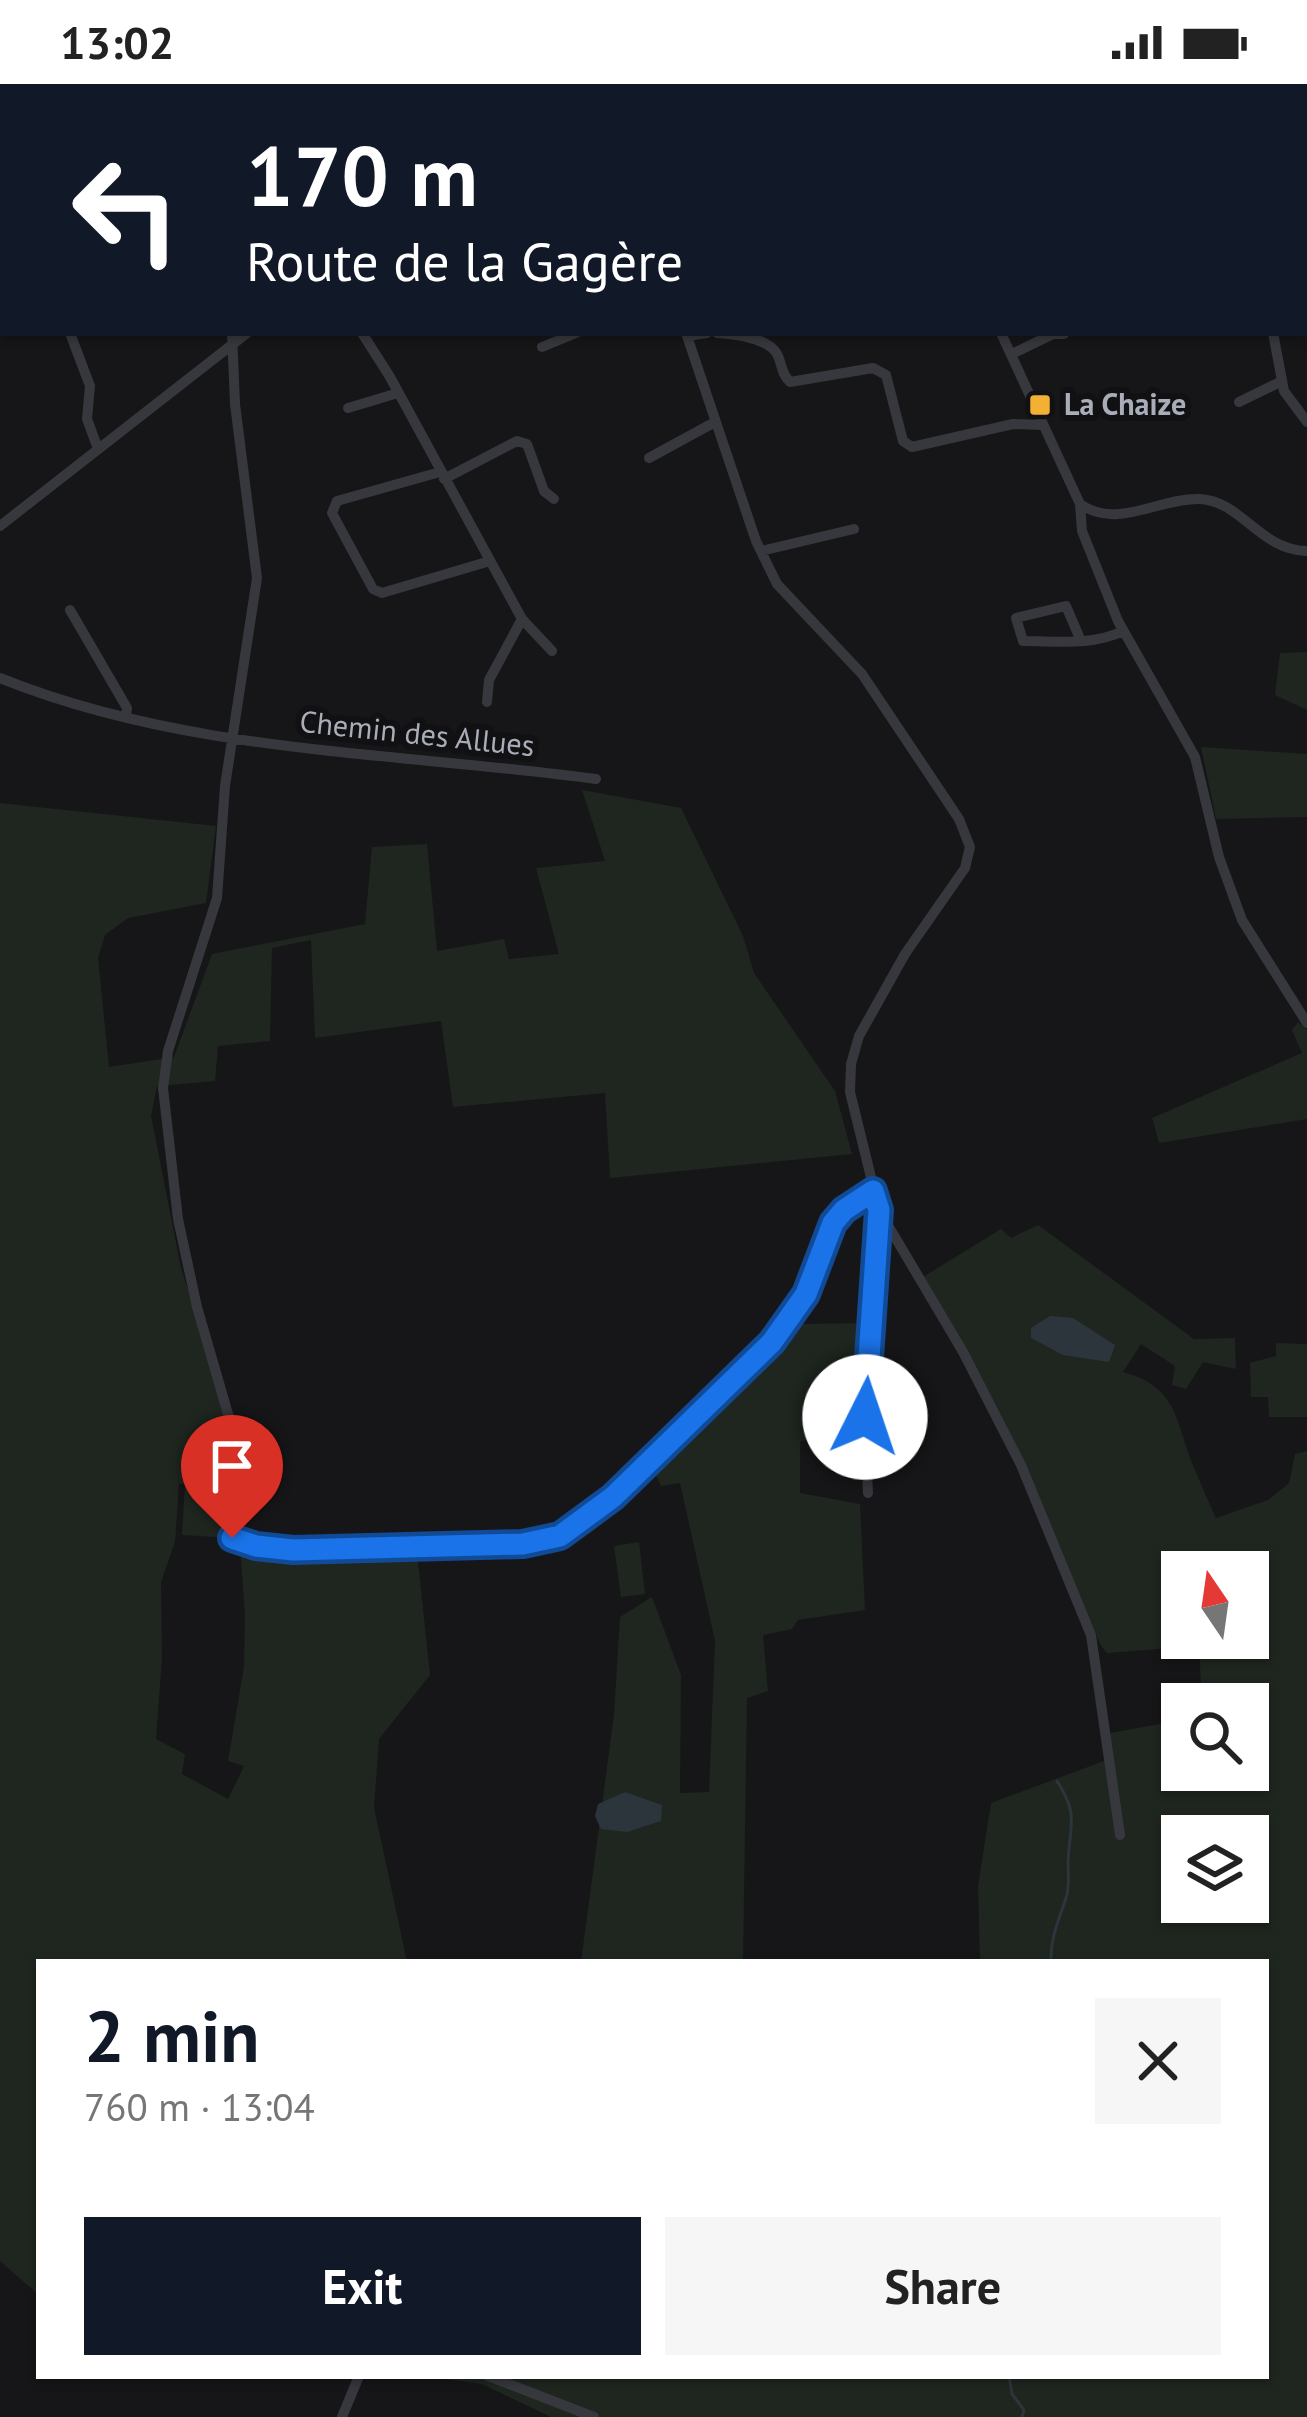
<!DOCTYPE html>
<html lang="en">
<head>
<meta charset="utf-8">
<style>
  body { margin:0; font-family:"PT Sans",sans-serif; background:#f6f6f6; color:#222; height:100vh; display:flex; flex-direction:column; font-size:45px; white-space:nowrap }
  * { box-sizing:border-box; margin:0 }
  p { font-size:39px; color:#767676 }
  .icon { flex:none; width:66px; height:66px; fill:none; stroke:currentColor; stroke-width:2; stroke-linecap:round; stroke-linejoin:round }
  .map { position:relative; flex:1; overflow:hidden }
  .side { position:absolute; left:36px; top:1875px; width:1233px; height:420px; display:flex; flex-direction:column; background:#fff; border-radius:0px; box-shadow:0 3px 9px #0004 }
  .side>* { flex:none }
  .guide { position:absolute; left:0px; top:0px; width:1308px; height:252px; box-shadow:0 3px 9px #0004; background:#111827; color:#fff; overflow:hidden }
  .needle { width:78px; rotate:347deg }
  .controls { position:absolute; left:1161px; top:1467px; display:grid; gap:24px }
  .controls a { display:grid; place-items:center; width:108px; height:108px; border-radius:0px; background:#fff; box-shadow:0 3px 9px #0004; font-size:60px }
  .pin { position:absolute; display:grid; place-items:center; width:102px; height:102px; color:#fff; margin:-123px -51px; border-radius:50% 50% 50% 0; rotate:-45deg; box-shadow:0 0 12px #0007 }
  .pin .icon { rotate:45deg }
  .me { position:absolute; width:132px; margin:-66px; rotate:4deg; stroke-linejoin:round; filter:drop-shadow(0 0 9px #0008) }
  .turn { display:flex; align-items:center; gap:42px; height:252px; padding:0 48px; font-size:54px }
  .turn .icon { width:156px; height:156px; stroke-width:2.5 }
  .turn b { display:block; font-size:84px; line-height:102px }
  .round { display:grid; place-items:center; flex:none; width:126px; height:126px; border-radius:0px; background:#f6f6f6 }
  .head { display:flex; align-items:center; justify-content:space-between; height:204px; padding:0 48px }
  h1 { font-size:72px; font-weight:800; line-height:90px; color:#111827 }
  .cta { display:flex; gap:24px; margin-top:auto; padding:24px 48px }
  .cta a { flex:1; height:138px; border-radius:0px; background:#111827; color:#fff; font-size:48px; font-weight:800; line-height:138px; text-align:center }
  .cta a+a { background:#f6f6f6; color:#222 }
  .status { display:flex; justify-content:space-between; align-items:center; height:84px; padding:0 60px; background:#fff; direction:ltr }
  .status svg { height:33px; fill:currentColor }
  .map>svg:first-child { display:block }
  .green { fill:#1e261f; fill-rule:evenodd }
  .water { fill:#2c353c }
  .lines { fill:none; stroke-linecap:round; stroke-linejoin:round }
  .stream { stroke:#2c353c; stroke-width:3 }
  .street { stroke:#37383d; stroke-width:10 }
  .route-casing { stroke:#114b97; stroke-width:30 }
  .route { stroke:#1a73e8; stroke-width:21 }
  .poi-dot { fill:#f2b134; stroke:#111113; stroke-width:4.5 }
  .labels { text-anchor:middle; stroke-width:12; stroke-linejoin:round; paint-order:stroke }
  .poi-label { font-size:30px; font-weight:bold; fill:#a8adb8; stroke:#111113; text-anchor:start }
  .street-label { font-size:30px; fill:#a8adb8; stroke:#111113 }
</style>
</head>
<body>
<div class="status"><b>13:02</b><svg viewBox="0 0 49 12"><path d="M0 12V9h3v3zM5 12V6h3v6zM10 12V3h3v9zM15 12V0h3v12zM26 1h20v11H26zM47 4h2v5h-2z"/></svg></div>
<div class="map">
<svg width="1307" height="2333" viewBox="0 0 1307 2333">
  <rect width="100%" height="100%" fill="#161618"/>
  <path class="green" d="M1307,568V626L1275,611L1280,569Z
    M1201,663L1307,670V733L1216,735Z
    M582,706L681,724L743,852L754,889L835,1007L852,1070L610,1094L605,1009L453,1023L441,937L315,954L311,856L272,864L270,957L218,962L215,997L157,1002L151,1032L181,1184L233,1348L236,1384L228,1444L216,1453L182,1451L185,1400H179L175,1458L161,1498L162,1575L156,1655L185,1670L182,1690L228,1715L244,1682L228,1677L244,1583L245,1530L240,1463L291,1471L417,1468L430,1591L379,1655L374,1723L407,1878H39V2211L0,2177V719L216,742L206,819L128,834L105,851L98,874L109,983L174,973L212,870L365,840L372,763L427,760L437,867L504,855L509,875L559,870L536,784L605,777Z
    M1298,938L1307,946V1035L1159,1059L1152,1034L1302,969L1292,946Z
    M1038,1141L1194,1255L1235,1254L1236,1285L1203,1278L1186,1305L1172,1301L1175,1282L1141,1260L1123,1288C1178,1303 1175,1336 1193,1381C1200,1399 1208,1416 1216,1434L1268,1416L1289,1399L1295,1370L1307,1367V2333H551L482,2300L424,2292H1266V1878H980L978,1802L991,1719L1112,1674L1110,1649L1182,1636V1686H1248V1620H1202L1199,1562L1107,1569L1101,1562L1024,1381L923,1193L1001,1145L1011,1154ZM1182,1488H1248V1554H1182ZM1182,1752H1248V1818H1182Z
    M866,1239L863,1310L831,1311L830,1354L800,1357V1409L860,1420L865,1526L798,1536L792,1545L763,1551L768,1607L747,1614L743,1878H581L614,1631L620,1533L652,1513L681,1591L680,1709L709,1708L715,1557L680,1399L661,1402L652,1382L795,1240Z
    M1276,1259L1307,1260V1333H1269L1268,1313H1251L1250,1279L1276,1272Z
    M639,1458L645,1510L621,1513L614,1462Z"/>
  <path class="water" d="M1050,1232L1073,1234L1115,1261L1109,1278L1063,1271L1031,1254V1244Z
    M625,1708L662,1721L661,1737L627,1748L601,1745L595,1732L598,1720Z"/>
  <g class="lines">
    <path class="stream" d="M1051,1878C1050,1854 1059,1836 1066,1814C1070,1803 1068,1789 1068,1777C1070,1740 1079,1731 1057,1697
      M1009,2292L1012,2310L1024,2326L1022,2333"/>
    <path class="street" d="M129,0L130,3
      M218,0L220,3
      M300,0L302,3
      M344,3L347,0
      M631,3V0
      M793,3L804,0
      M1149,3L1150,0
      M0,11L3,20
      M1305,190L1307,189
      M70,249L90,302L87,335L98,365
      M232,249L235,320L257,494L225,702L217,814L168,967L163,1004L178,1135L197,1223L239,1368L233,1454L256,1462L293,1466L523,1460L560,1452L613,1413L772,1259L806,1210L833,1139L844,1126L873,1107
      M362,249L390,293L522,535L552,567
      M686,249L756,457L777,500L862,590L959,735L970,763L965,784L905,870L859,952L851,980L850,1008L879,1126L963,1268L1021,1381L1091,1551L1120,1751
      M717,249C734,250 768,254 777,270C783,281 780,288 790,298L873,284L886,291L903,357L912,363L1013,340L1042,341
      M1001,249L1080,420L1082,447L1118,537L1195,673L1219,773L1242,836L1307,939
      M1273,249L1284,307L1307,338
      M687,252L707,249
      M542,263L576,249
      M1012,270L1053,250H1064
      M1239,318L1282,297
      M348,324L398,309
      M649,374L715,338
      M440,388L337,417L332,429L373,505L382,509L490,477
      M444,395L517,357L527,360L544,407L554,415
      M1080,420C1117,446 1158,414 1199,415C1241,416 1259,466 1307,467
      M0,442L247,249
      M761,467L854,445
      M70,526L127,624L126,633
      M1081,557L1066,522L1016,534L1023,557C1057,557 1092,562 1123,547
      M0,594C188,670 398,668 596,695
      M487,618L489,596L522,535
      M868,1409L864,1333L879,1126
      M488,2292L594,2333
      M342,2333L359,2292"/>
  </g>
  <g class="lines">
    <g class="route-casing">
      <path id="route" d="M232,1454L256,1462L293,1466L523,1460L560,1452L613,1413L772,1258L806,1210L833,1139L844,1126L873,1107L879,1126L865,1333"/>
    </g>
    <use href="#route" class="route"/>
  </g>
  <rect class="poi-dot" x="1028" y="309" width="24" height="24" rx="6"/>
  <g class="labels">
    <g class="poi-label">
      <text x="1064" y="331">La Chaize</text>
    </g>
    <g class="street-label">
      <text transform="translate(417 650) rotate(6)" y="10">Chemin des Allues</text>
    </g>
  </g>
</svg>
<div class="controls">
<a><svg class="needle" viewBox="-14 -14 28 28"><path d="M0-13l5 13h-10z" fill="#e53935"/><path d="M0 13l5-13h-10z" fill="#767676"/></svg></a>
<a><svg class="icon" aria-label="search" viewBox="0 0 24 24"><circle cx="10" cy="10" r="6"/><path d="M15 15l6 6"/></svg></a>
<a><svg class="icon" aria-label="layers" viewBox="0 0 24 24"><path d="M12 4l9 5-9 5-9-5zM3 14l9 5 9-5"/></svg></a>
</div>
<div class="pin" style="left:232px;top:1454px;background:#d93025"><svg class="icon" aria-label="arrive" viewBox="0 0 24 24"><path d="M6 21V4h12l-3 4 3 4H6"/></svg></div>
<svg class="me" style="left:865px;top:1333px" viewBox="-20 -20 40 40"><circle r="19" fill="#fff"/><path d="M0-13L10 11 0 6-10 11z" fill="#1a73e8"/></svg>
<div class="guide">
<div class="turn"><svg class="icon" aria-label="left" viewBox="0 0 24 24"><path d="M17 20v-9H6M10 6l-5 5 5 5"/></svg><div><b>170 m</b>Route de la Gagère</div></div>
</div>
<section class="side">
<div class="head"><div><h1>2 min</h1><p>760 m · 13:04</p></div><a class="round"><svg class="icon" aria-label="close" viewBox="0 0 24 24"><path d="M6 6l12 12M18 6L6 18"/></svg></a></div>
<div class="cta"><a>Exit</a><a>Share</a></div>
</section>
</div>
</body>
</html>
